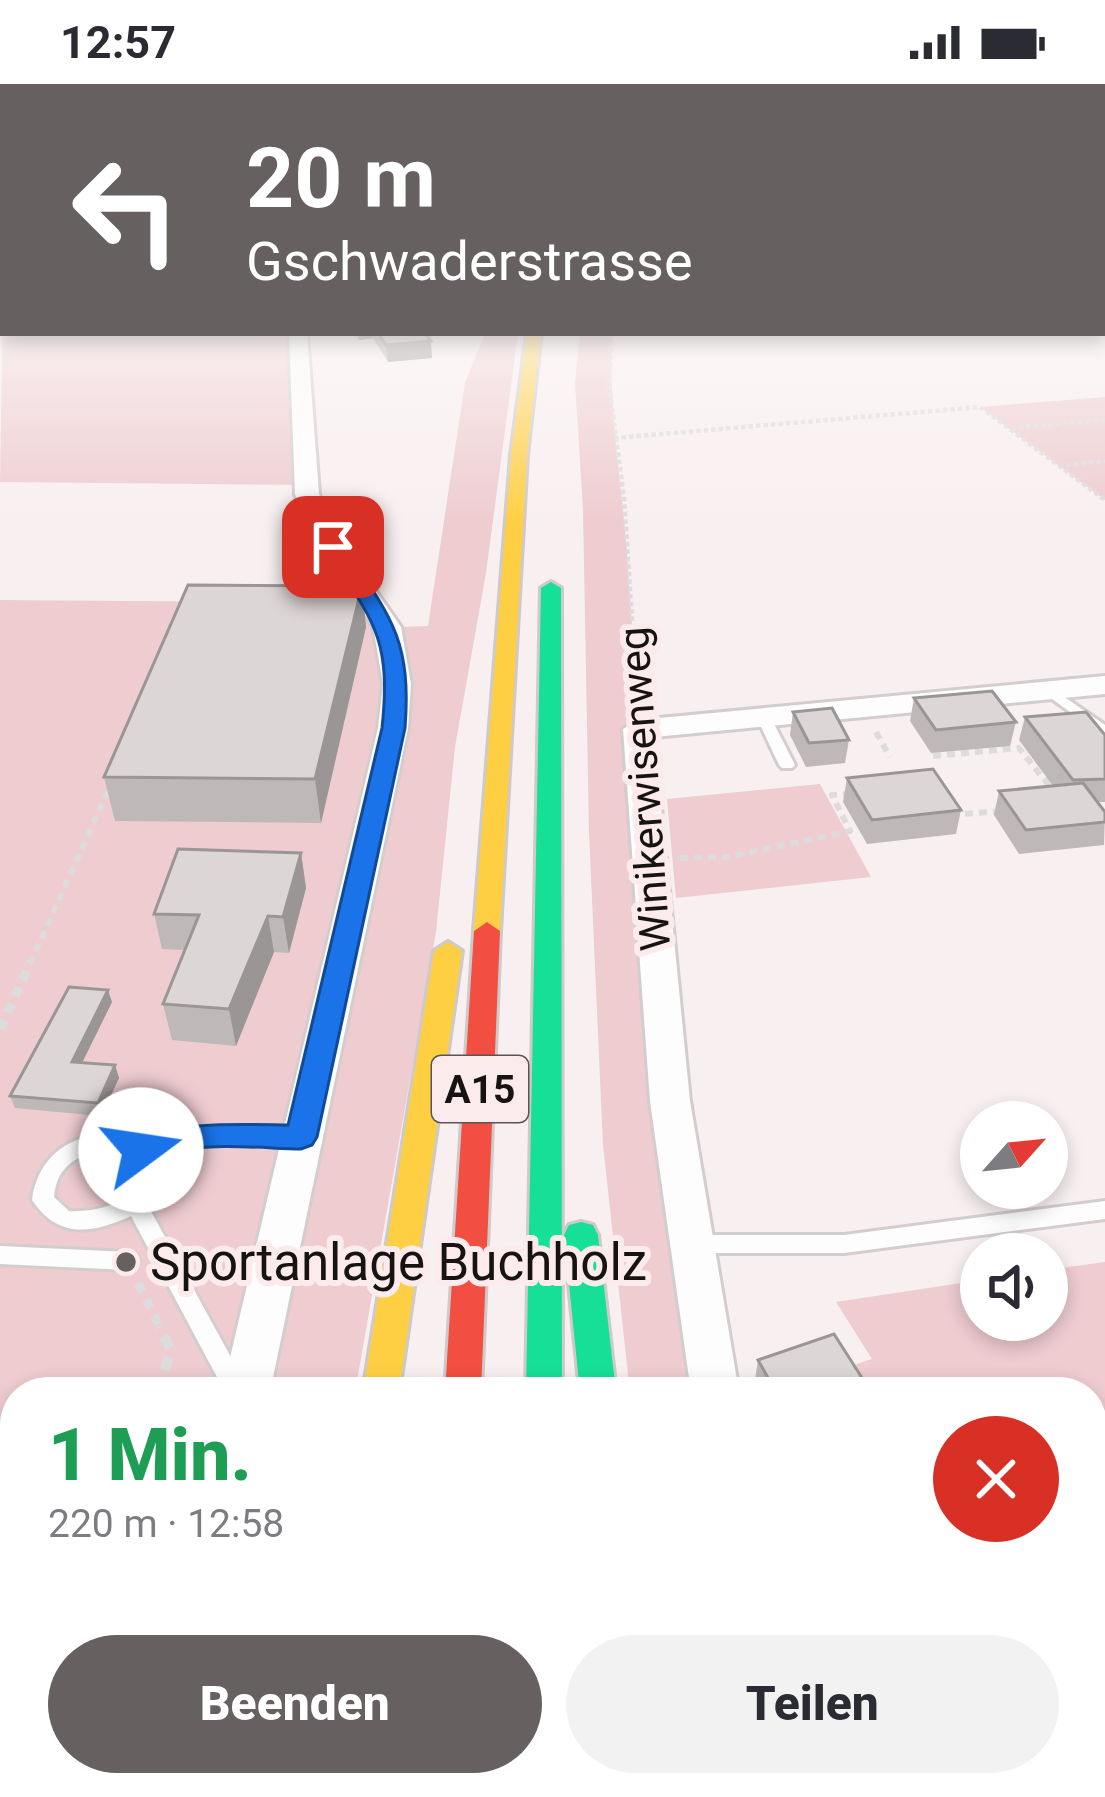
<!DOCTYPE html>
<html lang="de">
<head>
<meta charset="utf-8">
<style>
  body { margin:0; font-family:Roboto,sans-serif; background:#f2f2f3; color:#2b2b33; height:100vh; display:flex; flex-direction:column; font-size:45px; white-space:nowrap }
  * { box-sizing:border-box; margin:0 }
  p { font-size:39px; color:#7c7c81 }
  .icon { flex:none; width:66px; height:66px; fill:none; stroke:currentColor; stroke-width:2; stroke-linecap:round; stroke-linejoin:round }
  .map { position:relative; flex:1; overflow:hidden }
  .panel { position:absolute; left:0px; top:1293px; width:1107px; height:420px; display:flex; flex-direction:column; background:#fff; border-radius:48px 48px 0 0; box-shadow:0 6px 18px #0003 }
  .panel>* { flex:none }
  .top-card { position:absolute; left:0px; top:0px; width:1107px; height:252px; box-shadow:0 6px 18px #0003; background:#666060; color:#fff; overflow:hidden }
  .needle { width:78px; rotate:63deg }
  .buttons { position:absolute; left:960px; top:1017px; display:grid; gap:24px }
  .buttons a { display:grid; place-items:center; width:108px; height:108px; border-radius:50%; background:#fff; box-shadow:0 6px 18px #0003; font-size:60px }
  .pin { position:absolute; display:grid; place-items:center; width:102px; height:102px; color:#fff; margin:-51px; border-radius:24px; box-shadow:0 6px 18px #0006 }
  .me { position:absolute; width:132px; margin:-66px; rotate:76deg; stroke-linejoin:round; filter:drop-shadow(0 0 9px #0008) }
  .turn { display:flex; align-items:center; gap:42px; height:252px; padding:0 48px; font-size:54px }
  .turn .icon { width:156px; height:156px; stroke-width:2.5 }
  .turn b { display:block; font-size:84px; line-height:102px }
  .round { display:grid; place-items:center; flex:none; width:126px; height:126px; border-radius:63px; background:#f2f2f3 }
  .headline { display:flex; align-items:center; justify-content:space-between; height:204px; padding:0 48px }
  h1 { font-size:72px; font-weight:800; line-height:90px; color:#1e9e55 }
  .primary-button { display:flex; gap:24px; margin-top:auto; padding:24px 48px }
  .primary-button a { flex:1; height:138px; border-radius:72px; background:#666060; color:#fff; font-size:48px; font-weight:800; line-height:138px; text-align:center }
  .primary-button a+a { background:#f2f2f3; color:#2b2b33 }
  .status { display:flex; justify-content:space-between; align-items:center; height:84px; padding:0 60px; background:#fff; direction:ltr }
  .status svg { height:33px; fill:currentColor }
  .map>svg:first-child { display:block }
  .green { fill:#eeccd0 }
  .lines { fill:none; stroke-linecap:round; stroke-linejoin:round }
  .lane-casing { stroke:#d4cdce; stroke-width:6 }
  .street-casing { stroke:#d4cdce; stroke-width:6 }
  .fast-casing { stroke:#cecaca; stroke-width:6 }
  .slow-casing { stroke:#cecaca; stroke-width:6 }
  .jam-casing { stroke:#cecaca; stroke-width:6 }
  .path-far3 { stroke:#dedbdc; stroke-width:4.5; stroke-dasharray:4.5 3; stroke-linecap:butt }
  .path-far2 { stroke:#dedbdc; stroke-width:6; stroke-dasharray:8 6; stroke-linecap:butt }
  .path-far1 { stroke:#dedbdc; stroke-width:9; stroke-dasharray:10 8; stroke-linecap:butt }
  .path { stroke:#dedbdc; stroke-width:10; stroke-dasharray:14 9; stroke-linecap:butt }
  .lane { fill:#fefdfd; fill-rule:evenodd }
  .street { fill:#fefdfd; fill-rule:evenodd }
  .fast { fill:#16e098; fill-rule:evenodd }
  .slow { fill:#ffcf43; fill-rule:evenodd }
  .jam { fill:#f24e42; fill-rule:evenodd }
  .path-bridge { stroke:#dedbdc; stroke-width:10; stroke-dasharray:14 9; stroke-linecap:butt }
  .wall { fill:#beb8b9 }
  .shaded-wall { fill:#9b9696 }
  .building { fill:#ddd6d7; stroke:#9b9696; stroke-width:3 }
  .route { fill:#1a73e8; stroke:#114b97; stroke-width:3 }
  .poi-dot { fill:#666060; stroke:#fcebed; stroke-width:4.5 }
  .labels { text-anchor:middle; stroke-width:12; stroke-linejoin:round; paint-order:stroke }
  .shield { fill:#fcebed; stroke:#5c5454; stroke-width:3 }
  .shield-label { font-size:39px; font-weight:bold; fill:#181313 }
  .street-label { font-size:42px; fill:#181313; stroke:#fcebed }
  .near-poi-label { font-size:51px; fill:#181313; stroke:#fcebed; text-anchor:start }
</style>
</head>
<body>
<div class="status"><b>12:57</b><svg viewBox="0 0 49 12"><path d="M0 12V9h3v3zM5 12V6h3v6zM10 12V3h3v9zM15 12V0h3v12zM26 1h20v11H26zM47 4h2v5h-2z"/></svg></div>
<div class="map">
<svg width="1105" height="1713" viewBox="0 0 1105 1713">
  <rect width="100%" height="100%" fill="#f8eff0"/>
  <path class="green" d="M3,210V249H298L307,401L0,398Z
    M485,249H518L486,489L455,663L436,848L355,1308H268L406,644L413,595L402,543L428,542L465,299Z
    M580,249H612C608,328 623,405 628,484C646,760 683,1034 715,1308H630L603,1061L589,748L583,426L575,299Z
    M1105,313V416L980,323Z
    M0,516L375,519L384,604L223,1308H15V1698H132L128,1713H0Z
    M820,700L871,793L676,814L667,715Z
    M1105,1178V1712L1092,1692V1308H841L836,1287L872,1275L836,1218L981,1196V1236H1047V1186Z
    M674,1698H857L861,1713H676Z"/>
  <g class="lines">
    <g class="lane-casing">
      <path id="lane" d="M1050,603L1105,641V653L1045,610L1043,607Z
        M764,630L771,634L795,681L792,684H782L779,681L757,634Z
        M260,1044L308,1047L311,1053L308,1059L301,1061H200L153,1071C163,1090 160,1103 147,1120L250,1308H225L131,1132C92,1150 58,1155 32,1116C37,1075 68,1049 110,1051C123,1052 135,1059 147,1057C190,1047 215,1043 260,1044ZM109,1067L133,1072C152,1114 103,1129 69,1127L54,1113C57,1081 78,1069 109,1067Z
        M1105,1117V1135L844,1169H695L687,1166L684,1160L687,1154L695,1151H844Z
        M0,1162L128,1168L136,1170L139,1177L136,1184L128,1186L0,1180Z"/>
    </g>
    <g class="street-casing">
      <path id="street" d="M0,205H3L0,216Z
        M289,249H307L319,410L332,444L401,543L411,600L408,644L270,1308H222L378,644L383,600L373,543L308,444L295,410Z
        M1105,592V610L654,653L690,1017L739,1308H691L650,1017L623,645L638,636Z
        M128,1698H188L185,1713H125Z
        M827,1698H887L891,1713H831Z"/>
    </g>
    <g class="fast-casing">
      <path id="fast" d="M551,498L561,504L562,1308H526L541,504Z
        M581,1138L593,1141L598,1151L616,1308H580L564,1151L569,1141Z
        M514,1698H558L559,1713H513Z"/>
    </g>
    <g class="slow-casing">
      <path id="slow" d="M527,249H541L527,371L500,847L487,856L474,847L511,371Z
        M448,858L462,867L399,1308H363L434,867Z"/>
    </g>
    <g class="jam-casing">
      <path id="jam" d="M487,838L500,847L481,1308H445L474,847Z
        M292,1698H336L335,1713H289Z
        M417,1698H461V1713H415Z
        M617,1698H661L663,1713H617Z"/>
    </g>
    <path class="path-far3" d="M612,249L609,300L624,414L636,595
      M1011,344L1105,336
      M614,354L980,323L1105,416
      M1059,382L1105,377"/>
    <path class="path-far2" d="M635,592L637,618
      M876,648L890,673
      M933,672L1019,664L1055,709
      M951,731L1001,727
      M680,774L728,773L850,747L832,711L849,710
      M30,880L110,702"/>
    <path class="path-far1" d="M0,945L31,877
      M138,1199L161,1245"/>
    <path class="path" d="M158,1308L171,1266L159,1242
      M32,1713L37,1698"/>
    <use href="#lane" class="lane"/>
    <use href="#street" class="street"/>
    <use href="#fast" class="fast"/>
    <use href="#slow" class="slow"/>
    <use href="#jam" class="jam"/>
    <path class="path-bridge" d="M34,1707L481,1713"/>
  </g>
  <path class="wall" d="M355,249H425L432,274L388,278L373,254L359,256Z
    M362,502L366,543L321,739L115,737L104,693Z
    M914,614L1016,638L1010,662L931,669L910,637Z
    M793,628L849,656L845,679L806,683L790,651Z
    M1025,633L1105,651V718H1098L1105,728L1104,761L1019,770L994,731L999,707L1053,702L1019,656Z
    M847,694L961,726L956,750L867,760L843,718Z
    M301,769L306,804L289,869L274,868L236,962L172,956L163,920L185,866L162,865L154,830Z
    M112,918L82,979L115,981L119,994L101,1032L15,1024L10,1012Z
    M758,1276L871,1308H753Z"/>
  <path class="shaded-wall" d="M359,249H372L373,254L359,256Z
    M431,257L432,274L388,278L386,261Z
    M362,502L366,543L321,739L315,695Z
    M301,769L306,804L289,869L283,833Z
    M268,832L274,868L236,962L229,925Z
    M108,906L112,918L76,991L72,978Z
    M115,981L119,994L101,1032L98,1019Z"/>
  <path class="building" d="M378,249H425L431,257L386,261Z
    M188,501L362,502L315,695L104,693Z
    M992,607L1016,638L936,646L914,614Z
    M832,624L849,656L809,659L793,628Z
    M1086,628L1105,651V695L1073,696L1025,633Z
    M933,685L961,726L872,736L847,694Z
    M1083,699L1105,728V738L1026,746L999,707Z
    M178,765L301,769L283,833L268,832L229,925L163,920L199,831L154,830Z
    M69,903L108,906L72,978L115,981L98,1019L10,1012Z
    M834,1250L871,1308H776L758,1276Z"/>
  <linearGradient id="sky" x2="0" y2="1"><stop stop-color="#afb7d9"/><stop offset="0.45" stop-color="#fcf8f8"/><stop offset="1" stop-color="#fcf8f8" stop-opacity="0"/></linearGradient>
  <rect width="1105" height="439" fill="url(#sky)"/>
  <path class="route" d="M333,457L340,459C389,530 412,553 405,644L317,1053L312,1061L301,1065C260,1064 216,1059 175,1067C158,1070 147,1081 130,1075L125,1066L130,1058C182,1037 232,1040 288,1041L382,644C392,552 372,535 324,463Z"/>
  <circle class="poi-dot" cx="126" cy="1178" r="12"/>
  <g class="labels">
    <rect class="shield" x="432" y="972" width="96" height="66" rx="9"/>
    <g class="shield-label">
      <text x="480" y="1019">A15</text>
    </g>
    <g class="street-label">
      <text transform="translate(644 705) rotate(-94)" y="15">Winikerwisenweg</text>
    </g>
    <g class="near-poi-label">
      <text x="150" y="1196">Sportanlage Buchholz</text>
    </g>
  </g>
</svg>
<div class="buttons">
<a><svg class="needle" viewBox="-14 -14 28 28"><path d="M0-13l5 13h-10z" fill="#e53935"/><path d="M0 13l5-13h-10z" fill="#7c7c81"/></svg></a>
<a><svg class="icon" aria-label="sound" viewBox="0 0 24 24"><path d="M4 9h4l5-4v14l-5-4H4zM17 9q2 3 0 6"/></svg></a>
</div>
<div class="pin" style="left:333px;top:463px;background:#d93025"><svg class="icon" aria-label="arrive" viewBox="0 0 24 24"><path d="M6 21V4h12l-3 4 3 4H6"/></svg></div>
<svg class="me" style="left:141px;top:1066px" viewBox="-20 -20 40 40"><circle r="19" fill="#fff"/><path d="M0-13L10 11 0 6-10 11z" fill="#1a73e8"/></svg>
<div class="top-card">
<div class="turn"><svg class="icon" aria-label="left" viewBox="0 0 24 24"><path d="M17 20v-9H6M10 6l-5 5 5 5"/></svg><div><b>20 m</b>Gschwaderstrasse</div></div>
</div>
<section class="panel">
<div class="headline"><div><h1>1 Min.</h1><p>220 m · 12:58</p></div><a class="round" style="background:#d93025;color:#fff"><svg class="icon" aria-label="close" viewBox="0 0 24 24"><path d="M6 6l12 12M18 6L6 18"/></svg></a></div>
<div class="primary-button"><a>Beenden</a><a>Teilen</a></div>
</section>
</div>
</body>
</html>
